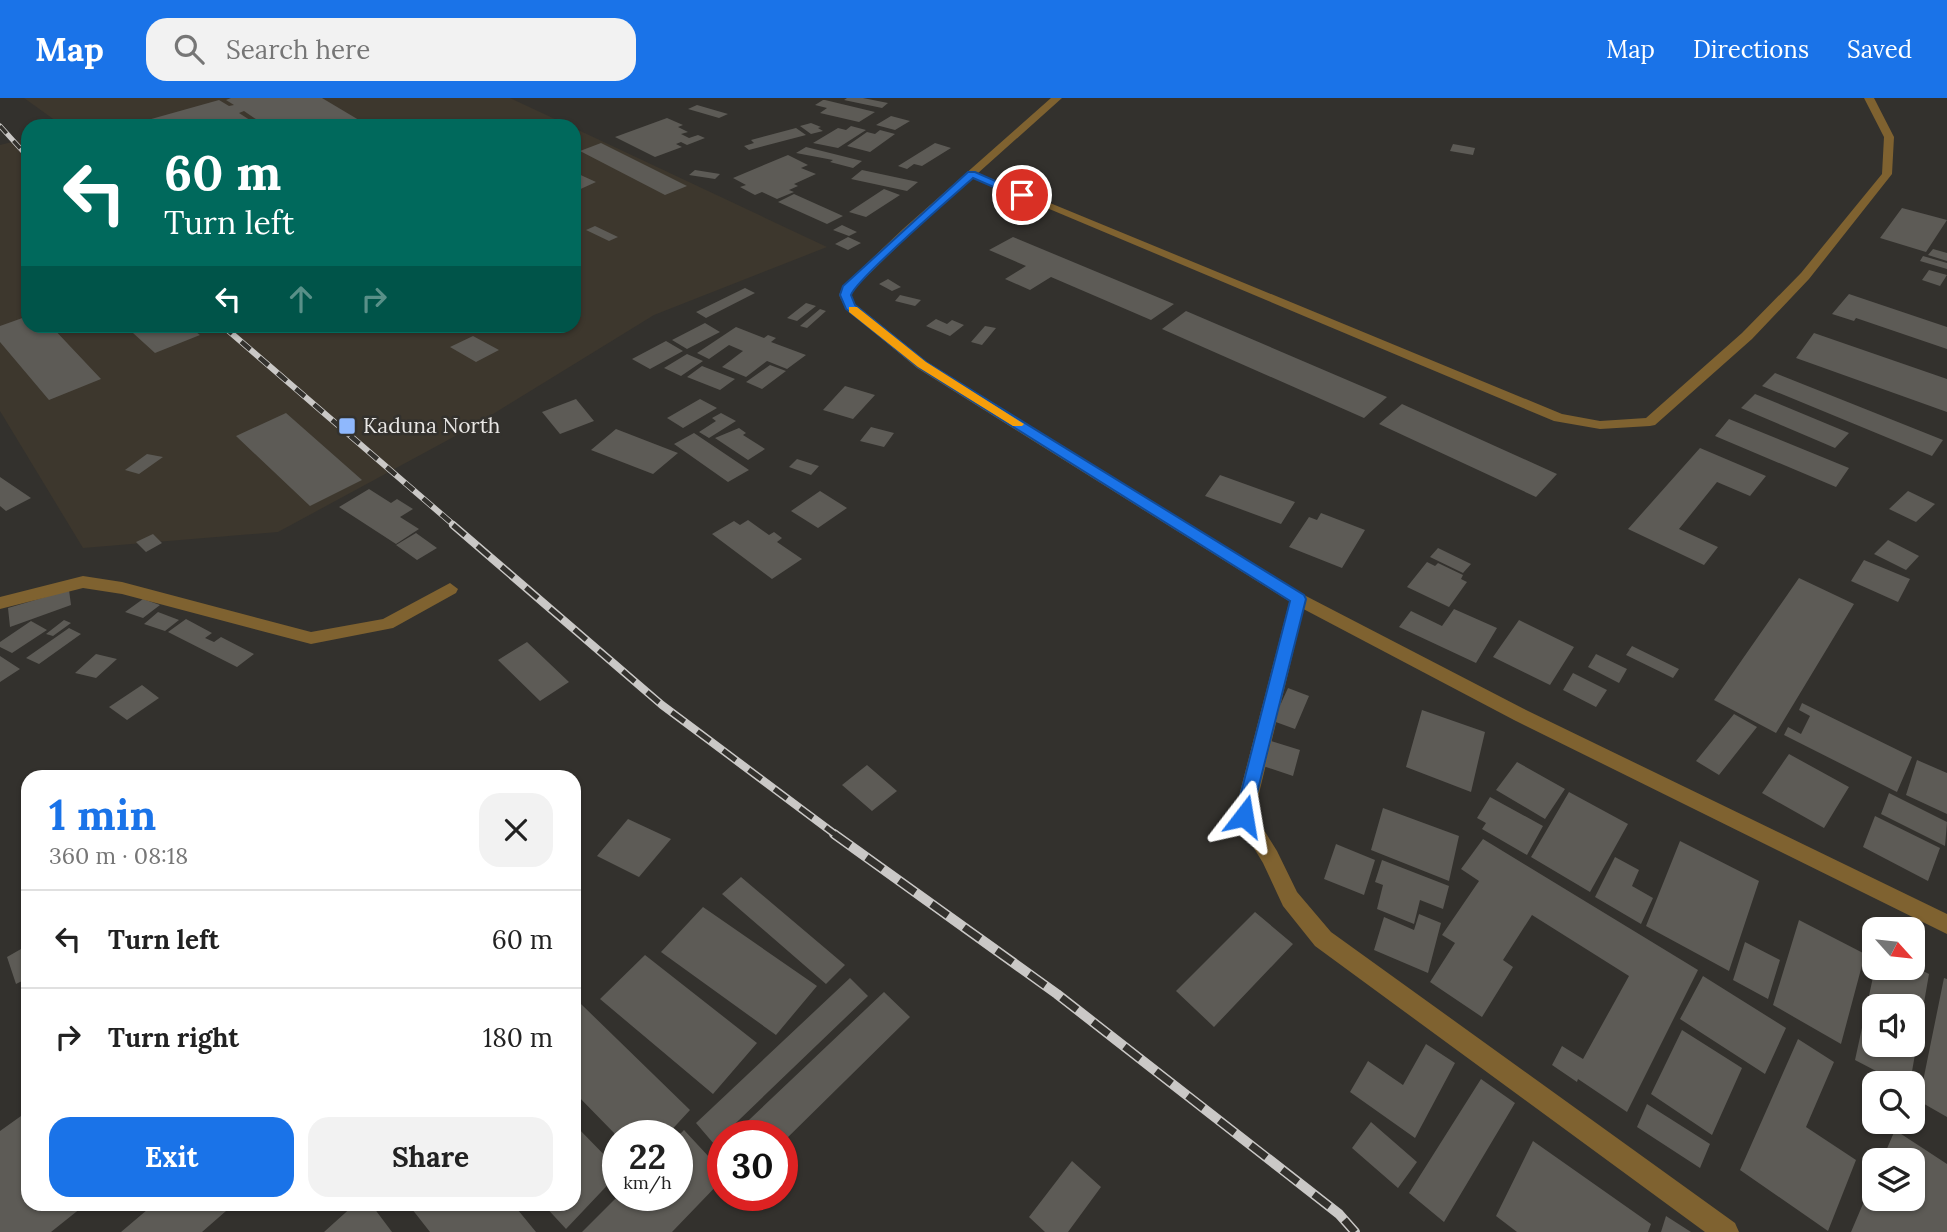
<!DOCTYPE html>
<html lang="en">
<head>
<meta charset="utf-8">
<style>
  body { margin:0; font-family:Lora,serif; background:#f2f2f2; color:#222; height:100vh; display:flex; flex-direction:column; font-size:26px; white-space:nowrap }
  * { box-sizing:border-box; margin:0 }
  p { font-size:23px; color:#767676 }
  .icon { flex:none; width:38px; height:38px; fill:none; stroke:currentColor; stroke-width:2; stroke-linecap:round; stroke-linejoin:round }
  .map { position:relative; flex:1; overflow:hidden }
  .drawer { position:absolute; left:21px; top:672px; width:560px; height:441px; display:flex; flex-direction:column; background:#fff; border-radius:21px; box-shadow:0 2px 5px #0004 }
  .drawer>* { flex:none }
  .hud { position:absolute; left:21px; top:21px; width:560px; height:214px; border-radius:21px; box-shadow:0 2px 5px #0004; background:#00695c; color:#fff; overflow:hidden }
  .needle { width:46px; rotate:117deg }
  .fabs { position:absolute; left:1862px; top:819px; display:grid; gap:14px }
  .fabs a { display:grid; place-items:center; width:63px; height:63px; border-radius:14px; background:#fff; box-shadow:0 2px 5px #0004; font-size:35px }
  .speed { position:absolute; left:602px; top:1022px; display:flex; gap:14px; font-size:35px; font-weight:700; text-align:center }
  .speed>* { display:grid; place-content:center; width:91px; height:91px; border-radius:50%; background:#fff; box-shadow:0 2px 5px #0004; line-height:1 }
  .speed small { font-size:18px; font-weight:400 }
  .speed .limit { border:10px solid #d22; background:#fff; color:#111 }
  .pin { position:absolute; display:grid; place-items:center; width:60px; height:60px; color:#fff; margin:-30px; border:4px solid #fff; border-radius:50%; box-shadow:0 2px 7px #0007 }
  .me { position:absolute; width:77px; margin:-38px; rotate:14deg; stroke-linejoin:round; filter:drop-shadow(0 0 5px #0008) }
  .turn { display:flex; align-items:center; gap:24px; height:147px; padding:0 28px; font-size:32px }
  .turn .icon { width:91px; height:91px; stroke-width:2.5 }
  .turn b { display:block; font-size:49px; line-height:60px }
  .lanes { display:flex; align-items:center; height:66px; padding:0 28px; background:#0003; justify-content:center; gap:35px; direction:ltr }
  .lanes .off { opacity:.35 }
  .round { display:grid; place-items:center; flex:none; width:74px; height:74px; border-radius:21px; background:#f2f2f2 }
  .head { display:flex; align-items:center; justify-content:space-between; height:119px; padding:0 28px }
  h1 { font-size:42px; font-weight:800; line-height:52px; color:#1a73e8 }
  .button { display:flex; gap:14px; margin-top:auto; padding:14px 28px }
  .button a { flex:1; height:80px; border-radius:21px; background:#1a73e8; color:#fff; font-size:28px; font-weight:800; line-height:80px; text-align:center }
  .button a+a { background:#f2f2f2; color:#222 }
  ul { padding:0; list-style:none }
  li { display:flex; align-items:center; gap:21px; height:98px; padding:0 28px; border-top:2px solid #e0e0e0 }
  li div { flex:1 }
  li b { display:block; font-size:26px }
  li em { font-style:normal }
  header { display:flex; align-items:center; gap:42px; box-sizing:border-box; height:98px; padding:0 35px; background:#1a73e8; color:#fff }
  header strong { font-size:33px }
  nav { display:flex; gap:38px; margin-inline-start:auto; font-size:24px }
  .search { width:490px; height:63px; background:#f2f2f2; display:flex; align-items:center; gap:18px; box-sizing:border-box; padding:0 24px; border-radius:21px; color:#767676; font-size:26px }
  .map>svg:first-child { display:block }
  .built { fill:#3d372d }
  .building { fill:#5d5b56; fill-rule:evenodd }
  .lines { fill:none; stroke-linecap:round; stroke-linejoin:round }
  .minor { fill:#7f6230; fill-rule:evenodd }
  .tertiary { fill:#7f6230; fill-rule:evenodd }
  .rail-far3-casing { stroke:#cac8c6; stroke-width:5 }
  .rail-far2-casing { stroke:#cac8c6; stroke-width:6 }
  .rail-far1-casing { stroke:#cac8c6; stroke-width:8 }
  .rail-casing { stroke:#cac8c6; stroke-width:10 }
  .rail-far3 { stroke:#33312d; stroke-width:3.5; stroke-dasharray:10; stroke-linecap:butt }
  .rail-far2 { stroke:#33312d; stroke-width:4.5; stroke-dasharray:12; stroke-linecap:butt }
  .rail-far1 { stroke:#33312d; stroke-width:5; stroke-dasharray:16; stroke-linecap:butt }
  .rail { stroke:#33312d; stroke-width:7; stroke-dasharray:20; stroke-linecap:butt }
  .route { fill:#1a73e8; stroke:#114b97; stroke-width:2 }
  .slow { fill:#f59e0b }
  .poi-dot { fill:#8fb8fd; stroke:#33312d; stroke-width:2.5 }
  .labels { text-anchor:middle; stroke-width:5; stroke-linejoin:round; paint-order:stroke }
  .poi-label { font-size:21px; fill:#e9e7e5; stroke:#33312d; text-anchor:start }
</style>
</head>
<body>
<header>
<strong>Map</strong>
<div class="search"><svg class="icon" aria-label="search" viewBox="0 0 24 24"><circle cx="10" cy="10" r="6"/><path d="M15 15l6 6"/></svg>Search here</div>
<nav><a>Map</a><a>Directions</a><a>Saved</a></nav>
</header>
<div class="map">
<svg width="1947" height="1134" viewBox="0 0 1947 1134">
  <rect width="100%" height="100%" fill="#33312d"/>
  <path class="built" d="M24,0H510L570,28H63Z
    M574,30L827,149L654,217L472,329L278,434L83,450L0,313V47L28,40V228H574Z"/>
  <path class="building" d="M231,0H322L369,28H266L244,13L239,15L259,28H141L137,25L219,2L229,8L234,7L226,2Z
    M847,0H863L888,5L882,10L844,2Z
    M823,2H825L875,14L859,24L820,15L827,10L815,7Z
    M697,7L728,16L719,20L688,11Z
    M891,18L910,23L895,32L876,27Z
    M667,20L683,27L678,29L688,34L681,36L689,40L698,37L705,40L687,47L681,44L676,46L682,49L655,59L615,39Z
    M811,25L821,29L818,30L823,33L811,36L800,28Z
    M851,28L866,32L838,50L813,45L838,30L846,32Z
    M796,30L806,37L749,52L744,48L754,45L751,42Z
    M880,32L895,36L870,54L847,48L867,34L875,36Z
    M601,45L687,88L665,97L580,53Z
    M935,45L951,50L922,68L914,66L907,71L898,68Z
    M1453,46L1475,50L1473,57L1450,53Z
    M806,49L862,63L853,70L830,64L833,62L796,55Z
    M788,57L808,67L801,70L816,76L794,86L798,88L789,92L794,94L777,101L762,94L755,97L740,89L746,87L733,80Z
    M695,72L720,76L715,81L689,77Z
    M862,72L918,84L907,93L851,81Z
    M574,74L596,84L574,94Z
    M884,91L900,97L866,119L849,114Z
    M794,96L843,118L827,126L778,104Z
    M1902,110L1947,122L1926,154L1880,140Z
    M842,127L857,134L849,138L833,132Z
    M595,128L618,139L609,143L586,132Z
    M848,139L861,145L848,152L835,146Z
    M1013,139L1174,206L1151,222L1051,179L1030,192L1005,181L1026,168L989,152Z
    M1933,151L1947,155V163L1928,157Z
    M1923,158L1947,165V171L1920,163Z
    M1929,172L1947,177L1940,188L1922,182Z
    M888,181L901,189L892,193L879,186Z
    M745,190L755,195L706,220L696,214Z
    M1849,196L1947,229V251L1856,220L1854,223L1832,216Z
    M900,197L921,202L915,208L895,203Z
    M806,205L816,208L797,223L787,220Z
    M820,211L826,213L807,230L800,228Z
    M1186,213L1387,299L1364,320L1162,231Z
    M28,218V228H51L101,281L49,302L0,244V228Z
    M936,221L947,226L952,222L964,227L950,238L926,228Z
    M705,225L720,234L687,251L672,242Z
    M151,228H188L200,237L155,255L133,235Z
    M985,228L996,230L982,247L971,244Z
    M736,229L764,240L768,237L776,240L771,244L806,257L787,271L767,263L746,279L722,269L743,253L729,247L709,261L697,255Z
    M1814,235L1947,281V314L1796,260Z
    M473,238L499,252L476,264L450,249Z
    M666,243L683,253L650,271L632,261Z
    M687,256L703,263L681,278L664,270Z
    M770,267L786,273L762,291L746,284Z
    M702,268L735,281L720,292L687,279Z
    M1775,275L1943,342L1932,358L1762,288Z
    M845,288L875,297L853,321L823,312Z
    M1755,296L1849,335L1835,350L1741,310Z
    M576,301L594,323L560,336L542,314Z
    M700,301L717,310L683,330L667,320Z
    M1402,306L1557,376L1536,399L1379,326Z
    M286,315L362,382L310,408L236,338Z
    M721,315L736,323L709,340L699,334L716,323L712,320Z
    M1729,321L1849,370L1836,389L1715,338Z
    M871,329L894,335L884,349L860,343Z
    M739,330L746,335L743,337L765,351L748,362L715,340Z
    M616,331L678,355L653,376L591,352Z
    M694,335L749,372L728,384L674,346Z
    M1700,350L1766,378L1750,398L1717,384L1679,431L1718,449L1704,467L1628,431Z
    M147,356L163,359L139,376L125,372Z
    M797,361L819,368L811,377L789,369Z
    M1220,377L1295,404L1281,426L1205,398Z
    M0,379L31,400L6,413L0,408Z
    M369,391L391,405L397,401L413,411L400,419L419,431L396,446L339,409Z
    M820,393L847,410L818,430L791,413Z
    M1908,393L1935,406L1916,424L1889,411Z
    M1321,415L1365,432L1342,470L1289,449L1309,419L1317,422Z
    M748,422L769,437L774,434L782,440L777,444L802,461L772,481L712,436L734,423L740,427Z
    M416,435L437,450L417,462L396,447Z
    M153,436L162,445L146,454L136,444Z
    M1888,442L1919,458L1906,472L1874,456Z
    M1438,450L1471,466L1463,475L1430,459Z
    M1864,462L1910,481L1898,504L1851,483Z
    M1427,464L1435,468L1438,465L1463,477L1461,481L1467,484L1449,509L1407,489Z
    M1799,480L1854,506L1776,635L1714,602Z
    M69,492L71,507L10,529L8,510Z
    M143,501L160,507L143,520L125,514Z
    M1454,511L1497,530L1476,565L1399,529L1411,513L1442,528Z
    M158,514L179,522L165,533L144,526Z
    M186,521L212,535L205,540L214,544L221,539L254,556L237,569L168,534Z
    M64,522L71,525L53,538L46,536Z
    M1519,522L1574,549L1550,587L1493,559Z
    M31,523L47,532L12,555L0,549V544Z
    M69,530L81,536L39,566L26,560Z
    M527,544L569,584L540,603L498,562Z
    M1632,548L1679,571L1673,580L1626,557Z
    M96,556L117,561L96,580L75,575Z
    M1596,556L1627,571L1619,585L1588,569Z
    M0,558L20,571L0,584Z
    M1573,575L1607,592L1596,609L1563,592Z
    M142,587L159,600L127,622L109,609Z
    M1288,590L1309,598L1295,631L1273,623Z
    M1802,605L1912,659L1897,694L1784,637L1788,629L1801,636L1810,618L1799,612Z
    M1422,612L1485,634L1471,694L1406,669Z
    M1734,616L1757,629L1719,677L1696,663Z
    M1271,643L1300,652L1293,678L1263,668Z
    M1789,656L1849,689L1824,730L1762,695Z
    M1917,662L1947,675V716L1906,697Z
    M1517,664L1565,691L1545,721L1496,692Z
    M867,667L897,693L872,713L842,687Z
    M1569,694L1628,726L1590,794L1531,759Z
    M1889,695L1947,724L1945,748L1881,716Z
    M1490,699L1543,728L1527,757L1482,731L1486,725L1477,720Z
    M1383,710L1459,738L1449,783L1371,752Z
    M1875,718L1940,750L1928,783L1863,749Z
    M628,721L671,741L639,779L597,758Z
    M1483,741L1698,872L1627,1014L1578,981L1577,984L1552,967L1562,948L1583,961L1629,878L1532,817L1503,862L1513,869L1482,919L1430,884L1455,845L1442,837L1479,783L1461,771Z
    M1680,743L1759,783L1729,873L1646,828Z
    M1336,746L1375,762L1364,797L1324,781Z
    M1615,759L1639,772L1632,788L1653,800L1641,826L1595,799Z
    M1382,762L1449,788L1443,811L1420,802L1414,826L1377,811L1383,787L1375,784Z
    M741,779L845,867L826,886L722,796Z
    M703,809L817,888L776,937L661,854Z
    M1255,814L1293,846L1214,929L1176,893Z
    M1419,816L1441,825L1428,875L1374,852L1384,819L1414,832Z
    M1799,822L1865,856L1841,946L1773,907Z
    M1745,844L1780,862L1768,901L1733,882Z
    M28,847V880L16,886L7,859Z
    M645,857L757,945L713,996L600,901Z
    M1913,868L1929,876L1910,985H1899L1855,962L1875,870ZM1874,908H1913V947H1874Z
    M1703,878L1786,930L1765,976L1680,921Z
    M850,880L868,898L714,1046L696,1025Z
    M1944,880L1947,881V1019L1919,1003Z
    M884,894L910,919L782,1045V1038H732Z
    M581,906L690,1012L666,1038H617L574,994V912Z
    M1682,932L1742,970L1712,1037L1651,996Z
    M1798,941L1834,964L1806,1029L1856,1062L1828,1133L1740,1072Z
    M1426,946L1455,965L1415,1040L1350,994L1368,963L1403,987Z
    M1481,981L1515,1005L1444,1124L1409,1095Z
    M1647,1006L1710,1046L1700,1070L1637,1029Z
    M28,1013V1106H86L51,1134H0V1033Z
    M1371,1024L1417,1064L1398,1090L1352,1050Z
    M574,1026L618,1071V1076L566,1131L543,1106H574Z
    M684,1032L723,1074V1081L672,1134H582L619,1097H677V1039Z
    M1895,1032L1947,1066V1134H1851L1874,1080V1101H1913V1062H1882Z
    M1533,1043L1651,1126L1648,1134H1517L1496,1118Z
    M1072,1063L1101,1089L1068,1134H1045L1029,1119Z
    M154,1106H234L202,1134H121Z
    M355,1106H371L392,1134H324Z
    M408,1106H513L536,1134H430Z
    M1666,1118L1691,1134H1661Z"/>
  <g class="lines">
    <path class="minor" d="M1864,0H1874L1894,39L1892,76L1809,181L1752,241L1655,327L1650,328L1600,331L1554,323L966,76L975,74L1562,316L1600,323L1646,320L1742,235L1801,175L1882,76L1884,39Z
      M83,478L122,484L311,534L383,521L450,485L458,491L456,495L393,530L311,546L122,496L83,490L0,511V499Z
      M1298,495L1306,501L1254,716L1277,753L1297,794L1331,834L1735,1125L1739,1134H1705L1315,848L1283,808L1263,765L1234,717L1290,501Z"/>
    <path class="tertiary" d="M1051,0H1062L911,135L853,192L851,197L855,206L927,264L1304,497L1526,612L1947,816V836L1514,622L1292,505L917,270L846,211L839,197L843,188L903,131Z"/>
    <g class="rail-far3-casing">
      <path id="rail-far3" d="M0,28L28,59"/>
    </g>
    <g class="rail-far2-casing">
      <path id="rail-far2" d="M223,228L455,428"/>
    </g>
    <g class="rail-far1-casing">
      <path id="rail-far1" d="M453,427L662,607L836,737"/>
    </g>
    <g class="rail-casing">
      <path id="rail" d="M834,736L1057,896L1339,1116L1355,1134"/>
    </g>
    <use href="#rail-far3" class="rail-far3"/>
    <use href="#rail-far2" class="rail-far2"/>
    <use href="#rail-far1" class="rail-far1"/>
    <use href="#rail" class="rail"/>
  </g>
  <path class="route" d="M968,74H975L1027,97L1019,100L973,80C953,98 856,181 851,197L855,207L926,264L1304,497L1306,501L1250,723L1244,725L1238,723L1235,718L1290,503L918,269L846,211L840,197L843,188Z"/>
  <path class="slow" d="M849,209H857L926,264L1024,326L1022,328H1013L918,269L849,214Z"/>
  <rect class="poi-dot" x="338" y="319" width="18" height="18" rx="3.5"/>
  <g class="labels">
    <g class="poi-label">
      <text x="363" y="335">Kaduna North</text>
    </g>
  </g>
</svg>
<div class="fabs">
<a><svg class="needle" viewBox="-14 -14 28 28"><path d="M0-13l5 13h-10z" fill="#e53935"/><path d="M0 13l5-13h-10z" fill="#767676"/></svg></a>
<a><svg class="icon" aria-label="sound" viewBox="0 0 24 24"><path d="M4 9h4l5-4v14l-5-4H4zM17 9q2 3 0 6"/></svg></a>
<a><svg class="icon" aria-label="search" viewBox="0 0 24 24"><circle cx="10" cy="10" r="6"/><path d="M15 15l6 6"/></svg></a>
<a><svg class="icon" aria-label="layers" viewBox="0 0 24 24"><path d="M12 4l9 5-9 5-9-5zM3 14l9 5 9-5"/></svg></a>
</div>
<div class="speed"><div>22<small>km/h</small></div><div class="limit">30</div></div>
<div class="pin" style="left:1022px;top:97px;background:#d93025"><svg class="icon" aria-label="arrive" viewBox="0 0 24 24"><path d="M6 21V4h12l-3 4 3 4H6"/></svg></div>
<svg class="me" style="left:1244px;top:718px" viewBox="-20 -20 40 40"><path d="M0-17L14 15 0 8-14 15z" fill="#1a73e8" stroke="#fff" stroke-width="4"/></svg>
<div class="hud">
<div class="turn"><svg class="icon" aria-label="left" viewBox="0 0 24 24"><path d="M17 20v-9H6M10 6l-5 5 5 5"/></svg><div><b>60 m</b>Turn left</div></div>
<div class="lanes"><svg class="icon" aria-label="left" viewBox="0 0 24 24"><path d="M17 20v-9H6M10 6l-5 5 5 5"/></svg><svg class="icon off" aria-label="ahead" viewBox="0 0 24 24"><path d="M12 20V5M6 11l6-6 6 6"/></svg><svg class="icon off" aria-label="right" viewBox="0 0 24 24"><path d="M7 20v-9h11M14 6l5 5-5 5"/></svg></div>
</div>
<section class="drawer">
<div class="head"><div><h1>1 min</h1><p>360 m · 08:18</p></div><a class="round"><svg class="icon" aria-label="close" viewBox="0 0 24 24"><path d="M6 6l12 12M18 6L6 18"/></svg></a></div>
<ul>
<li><svg class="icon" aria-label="left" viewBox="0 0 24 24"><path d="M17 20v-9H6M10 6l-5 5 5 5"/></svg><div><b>Turn left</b></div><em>60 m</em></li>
<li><svg class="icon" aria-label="right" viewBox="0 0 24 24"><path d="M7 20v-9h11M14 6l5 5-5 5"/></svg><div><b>Turn right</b></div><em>180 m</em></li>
</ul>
<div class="button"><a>Exit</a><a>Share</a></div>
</section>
</div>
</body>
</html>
